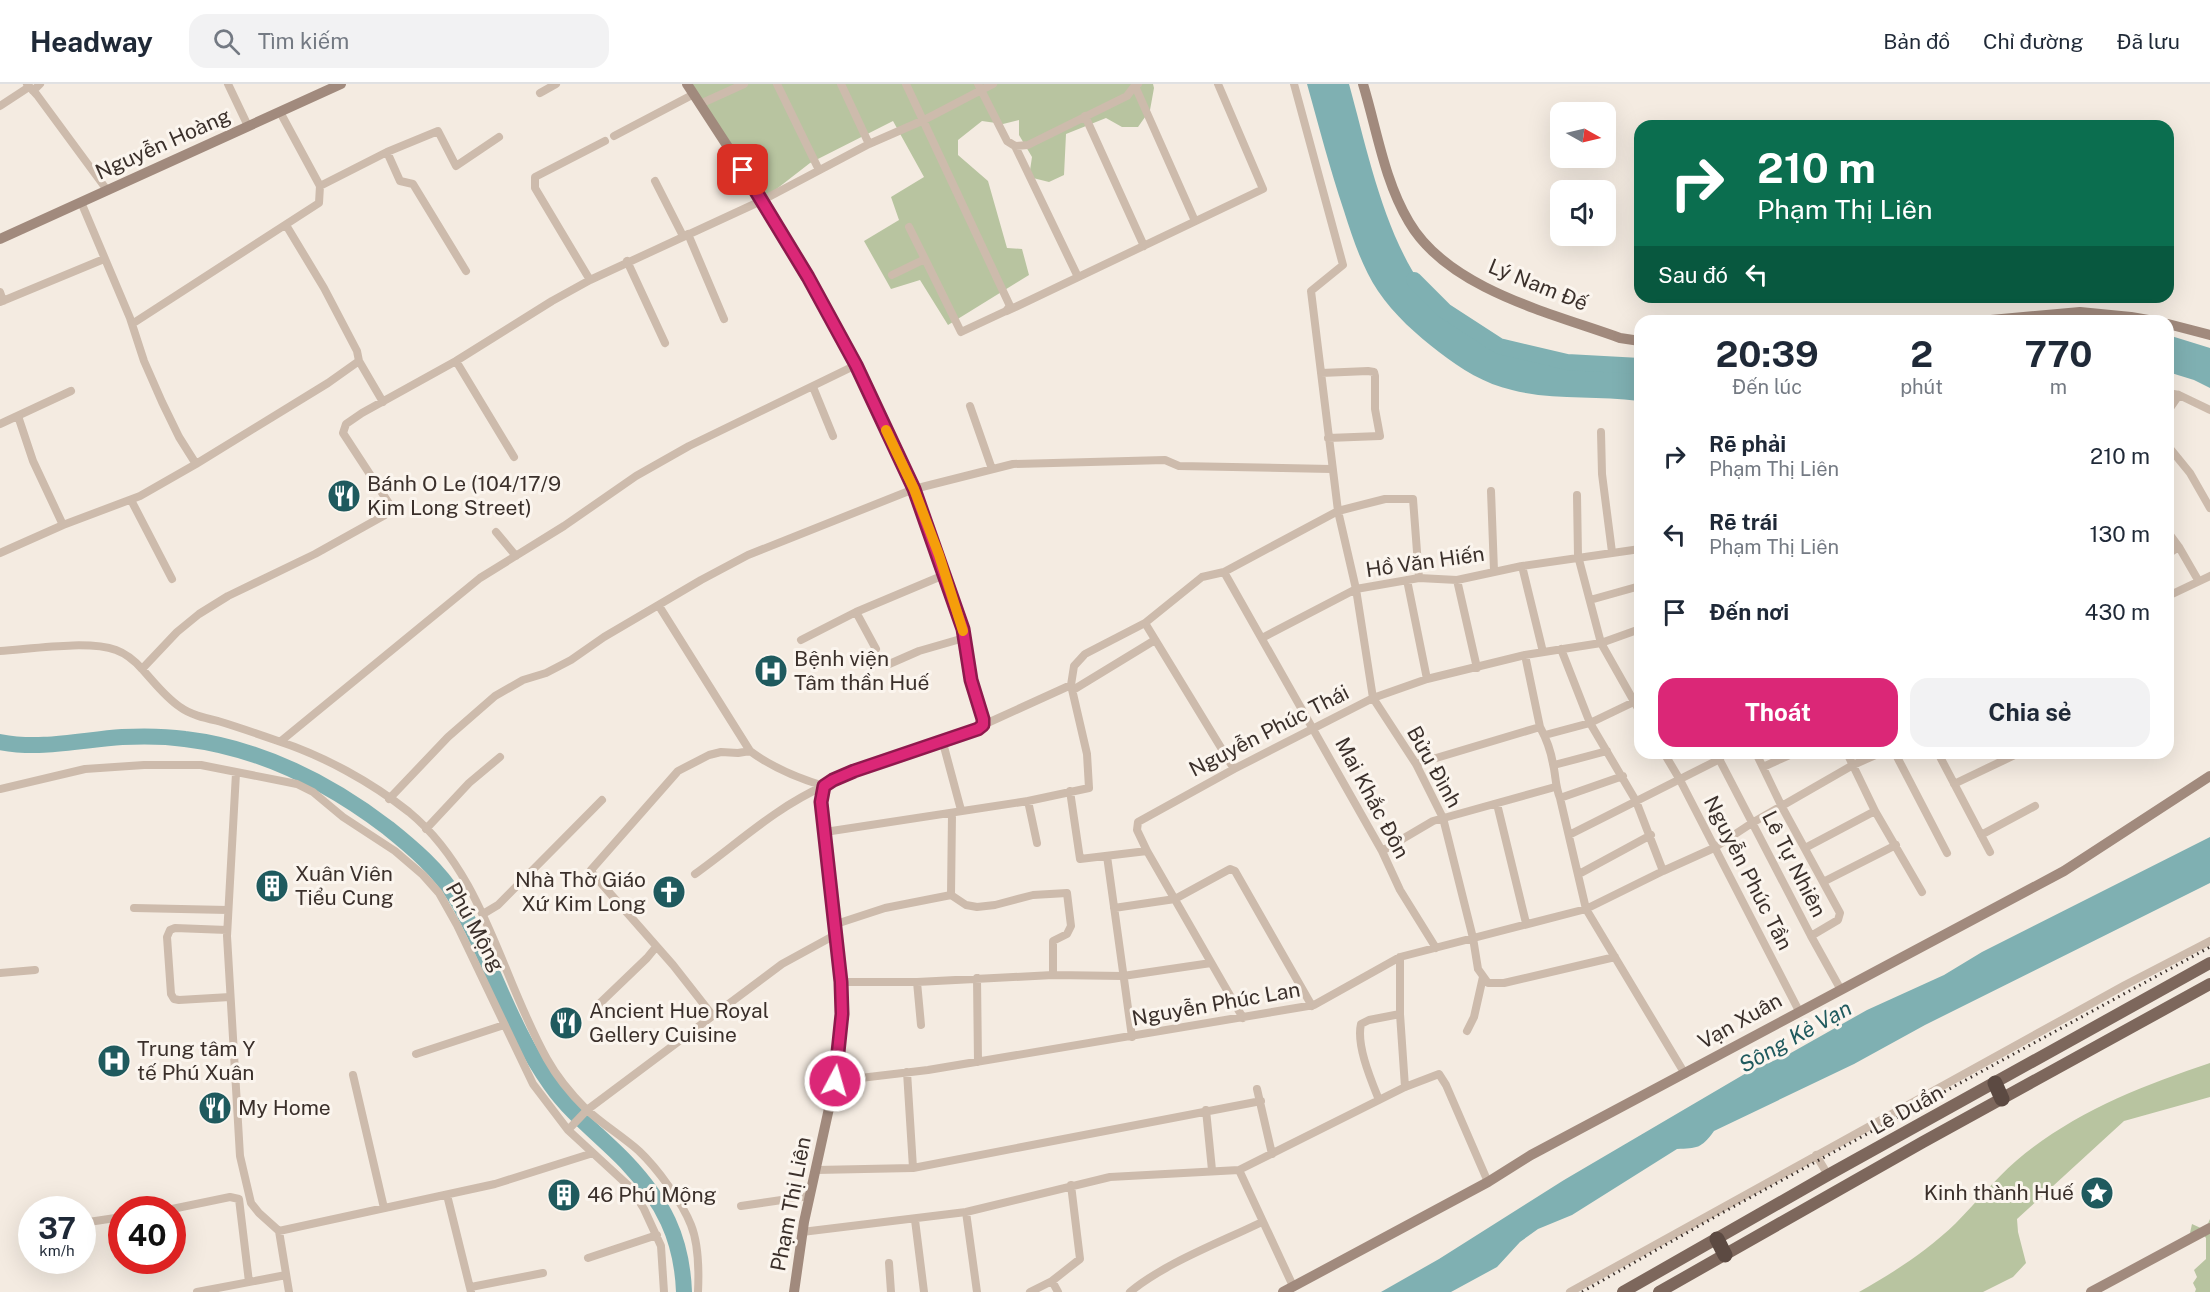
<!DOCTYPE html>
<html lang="vi">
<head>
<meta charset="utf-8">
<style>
  body { margin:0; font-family:"Public Sans",sans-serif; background:#f2f2f3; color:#1f2937; height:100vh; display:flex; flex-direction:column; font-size:22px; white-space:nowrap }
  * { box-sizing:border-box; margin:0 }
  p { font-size:20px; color:#747a83 }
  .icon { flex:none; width:33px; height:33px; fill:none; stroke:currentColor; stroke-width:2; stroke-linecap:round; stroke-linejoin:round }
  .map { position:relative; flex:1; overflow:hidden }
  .side { position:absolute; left:1634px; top:231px; width:540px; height:444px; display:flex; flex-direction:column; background:#fff; border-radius:18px; box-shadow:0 6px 24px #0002 }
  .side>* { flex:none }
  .hud { position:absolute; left:1634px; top:36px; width:540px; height:183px; border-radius:18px; box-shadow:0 6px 24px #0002; background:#0b6e4f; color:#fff; overflow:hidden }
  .needle { width:39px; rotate:98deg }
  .controls { position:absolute; left:1550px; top:18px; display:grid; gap:12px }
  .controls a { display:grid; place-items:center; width:66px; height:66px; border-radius:12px; background:#fff; box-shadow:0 6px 24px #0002; font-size:30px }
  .speed { position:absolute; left:18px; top:1112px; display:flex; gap:12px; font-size:30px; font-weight:700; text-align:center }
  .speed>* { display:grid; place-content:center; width:78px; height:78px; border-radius:50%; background:#fff; box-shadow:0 6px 24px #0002; line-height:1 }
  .speed small { font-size:15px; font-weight:400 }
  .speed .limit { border:9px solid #d22; background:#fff; color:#111 }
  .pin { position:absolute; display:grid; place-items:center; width:51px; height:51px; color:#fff; margin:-26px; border-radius:12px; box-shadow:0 3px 9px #0006 }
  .me { position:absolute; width:66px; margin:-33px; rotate:6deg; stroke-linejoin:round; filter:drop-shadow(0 0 4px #0008) }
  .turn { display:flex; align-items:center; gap:21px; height:126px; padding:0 24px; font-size:27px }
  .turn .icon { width:78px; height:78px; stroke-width:2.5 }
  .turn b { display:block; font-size:42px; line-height:51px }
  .then { display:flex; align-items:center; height:57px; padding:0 24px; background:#0003; gap:12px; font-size:22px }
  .eta { display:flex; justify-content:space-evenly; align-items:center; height:102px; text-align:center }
  .eta b { font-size:36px; font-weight:700; line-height:42px }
  .cta { display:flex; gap:12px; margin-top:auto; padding:12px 24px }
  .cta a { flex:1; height:69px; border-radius:18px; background:#db2777; color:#fff; font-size:24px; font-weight:700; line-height:69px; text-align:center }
  .cta a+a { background:#f2f2f3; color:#1f2937 }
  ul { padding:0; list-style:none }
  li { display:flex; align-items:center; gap:18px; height:78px; padding:0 24px }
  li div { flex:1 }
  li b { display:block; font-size:22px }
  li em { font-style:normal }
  header { display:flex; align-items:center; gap:36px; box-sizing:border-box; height:84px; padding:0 30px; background:#fff; border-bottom:2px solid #e0e1e3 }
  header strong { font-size:28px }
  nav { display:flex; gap:33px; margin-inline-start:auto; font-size:21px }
  .search { width:420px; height:54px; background:#f2f2f3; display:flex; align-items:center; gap:15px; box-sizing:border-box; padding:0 21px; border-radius:18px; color:#747a83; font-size:22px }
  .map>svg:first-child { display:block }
  .green { fill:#b8c4a0 }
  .water { fill:#7fb0b2 }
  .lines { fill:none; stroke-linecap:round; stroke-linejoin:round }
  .river { stroke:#7fb0b2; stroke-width:16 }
  .street { stroke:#cdbbac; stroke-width:8 }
  .secondary { stroke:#a18a7d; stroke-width:10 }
  .primary { stroke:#7d675c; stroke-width:12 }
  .highway { stroke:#5c4a42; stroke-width:15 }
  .rail { stroke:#3b302b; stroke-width:3; stroke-dasharray:1.5 4.5; stroke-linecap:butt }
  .route-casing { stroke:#8e194d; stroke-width:15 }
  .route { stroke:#db2777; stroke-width:10 }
  .slow { stroke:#f59e0b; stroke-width:10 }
  .labels { text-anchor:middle; stroke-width:6; stroke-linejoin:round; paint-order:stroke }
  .street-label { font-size:21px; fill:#3b302b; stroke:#fbf5ee }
  .poi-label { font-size:21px; fill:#3b302b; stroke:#fbf5ee; text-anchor:start }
  .water-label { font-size:22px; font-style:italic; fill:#1f5a5e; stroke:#fbf5ee }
</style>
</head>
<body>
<header>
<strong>Headway</strong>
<div class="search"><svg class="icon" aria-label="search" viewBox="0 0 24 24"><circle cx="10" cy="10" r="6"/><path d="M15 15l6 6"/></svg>Tìm kiếm</div>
<nav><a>Bản đồ</a><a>Chỉ đường</a><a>Đã lưu</a></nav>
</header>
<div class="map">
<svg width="2210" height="1208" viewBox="0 0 2210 1208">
  <rect width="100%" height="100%" fill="#f4ebe1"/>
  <path class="green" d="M692,0H1153L1154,4L1150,26L1138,43H1122L1106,34L1066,50L1064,91L1049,98L1029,93L1032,73L1019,51V36L1003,40L982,37L958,56V71L988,97L1007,164L1022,165L1029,191L948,241L920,196L891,205L864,157L899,136L891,113L924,93L893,37L810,79L761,117Z
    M2210,979V1013L2124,1037L2017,1135L2018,1148L2026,1179L2013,1193L1983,1208H1859C1893,1189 1927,1167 1956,1139C1976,1119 1994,1096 2016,1077C2072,1029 2141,1002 2210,979Z
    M2210,1135V1208H2195L2196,1205L2193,1199L2197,1193L2194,1186L2206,1175V1154L2200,1147L2190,1149L2192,1140L2205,1146Z"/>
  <path class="water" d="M1307,0H1349C1369,72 1388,172 1442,226C1461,245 1488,258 1513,266C1553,280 1598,279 1639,283V317C1597,311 1553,317 1512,306C1485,300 1461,285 1439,268C1417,251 1394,231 1378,207C1362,183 1353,155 1344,127C1330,85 1319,43 1307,0Z
    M2168,251L2210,264V304L2194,296L2168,288Z
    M2210,753V799L1925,941L1854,980L1714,1047C1701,1065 1697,1064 1677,1065L1572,1131L1538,1145L1520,1158L1497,1183L1451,1208H1381L1439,1175L1564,1096L1748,988L1789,970L1867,926L1944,891L1982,868Z"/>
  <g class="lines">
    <path class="river" d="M1414,196L1445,227L1499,262L1567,278L1640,282
      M0,658C41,666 81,656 122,653C143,652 164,652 185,655C260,664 329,699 388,744C413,764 439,786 456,814C491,875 510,944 551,1001C572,1031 601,1052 626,1078C663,1117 682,1154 684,1208"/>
    <path class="street" d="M27,0L37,11L107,106
      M228,0L248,42
      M777,0L819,86
      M841,0L869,60
      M978,0L1007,57L1015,62L1028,61L1127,12L1136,0
      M1138,0L1135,2L1195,137
      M1294,0L1343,181L1311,207L1338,427L1356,505L1373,614L1416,680L1443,734L1473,854L1478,885L1488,899H1504L1615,873
      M33,7L40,0
      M540,9L556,0
      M700,20L744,0
      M0,22L29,3
      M1085,32L1144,162
      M614,52L694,10
      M1015,62L1078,193
      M387,68L438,47L456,82L499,53
      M655,97L683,152
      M320,102L387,68L400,97L413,100L466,187
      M81,118L130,234L144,277L162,318L179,353L196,380
      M909,143L925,175
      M688,150L724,235
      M627,177L665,259
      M892,191L925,175L961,248L1006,227L1010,222L906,0
      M590,196L535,104V93L605,57
      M0,208L3,217
      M0,218L104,175
      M1007,227L1263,105L1218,0
      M132,240L319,119L320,102L280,28
      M359,277L383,318
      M456,277L514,373
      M1321,289L1368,287L1374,288L1375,292V325L1380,352L1328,354
      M813,303L833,352
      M2168,309L2179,311L2210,326
      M970,322L992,385
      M2168,327L2179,311
      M18,332L33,377L63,441
      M0,340L71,307
      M1601,348L1602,390L1612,468
      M2168,362L2190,389L2210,424
      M1491,407L1494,487
      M1577,411L1578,472L1601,559L1640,628
      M131,416L172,495
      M496,448L516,472
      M2168,448L2179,463L2198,496
      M0,469L63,441L140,412L196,380L328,299L359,277L357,267L324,204L286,141
      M2168,470L2179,463
      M1522,482L1543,568
      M1224,488L1382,767L1400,806L1436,864
      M1407,496L1427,595
      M1457,496L1477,584
      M2168,512L2210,492
      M1590,516L1640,502
      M659,522L750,667
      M1145,539L1234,685
      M1262,554L1356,505L1419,494L1457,496L1522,482L1640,465
      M801,556L856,528
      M876,565L856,528L944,491
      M1561,565L1590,639L1636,717L1663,787
      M0,567C31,565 88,556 116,566C127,570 134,576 142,585L177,548L199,530L228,512L315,470L385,431L389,427L390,421L343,349L346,340L362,329L456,277L552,217L590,196L761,117L869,60L924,36L993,0
      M1525,571L1540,643C1546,654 1551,668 1553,680C1556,692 1555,702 1560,714L1586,825L1685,990
      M887,581L919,567L964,554
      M142,585C154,598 165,613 180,623C191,631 205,634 218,637C238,643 258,650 278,657C324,672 371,698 409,728C484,790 501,893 547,975C557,993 571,1010 586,1025C602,1040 622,1052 639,1067C657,1084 682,1118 691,1141C699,1161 699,1187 698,1208
      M1073,606L1155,556
      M983,641L1071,601
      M1545,651L1590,639L1640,615
      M281,657L480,494L564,442L636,392L689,362L856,281
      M943,659L961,726
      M1664,669L1680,696L1799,927
      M1716,669L1811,852L1841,906
      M1756,669L1782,723L1840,829L1838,836L1811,852
      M1847,669L1875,727L1922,808
      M1895,669L1947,769
      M1938,669L1990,768
      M1416,680L1540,643
      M1554,681L1607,667
      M1763,683L1794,669
      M236,689L227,852L240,1072L251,1119L259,1129L279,1147
      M1954,700L2019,669
      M0,705L85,685L144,681H201L297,700L313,708L343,733L395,767L423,791L439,809L457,841L533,1000L568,1046L631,1104L644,1125L661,1162L664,1208
      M1070,707L1080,775L1147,767
      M1560,714L1623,692
      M389,715L448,653L495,612L523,596L546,589L571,576L604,553L701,496L748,471L914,405L1013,380L1165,376L1179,382L1331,385
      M1028,717L1037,759
      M1497,720L1526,839
      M426,745L469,699L500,673
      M825,748L1028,717L1089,704L1087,670L1071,601L1074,582L1085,570L1145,539L1202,493L1224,488L1338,427L1385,415H1413L1419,494
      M1569,751L1720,675
      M1981,751L2035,722
      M1805,764L1875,727
      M1382,767L1433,737L1555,703
      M1107,772L1132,953
      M695,790C737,760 776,723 824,702
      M1579,790L1651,751
      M1823,798L1896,761
      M951,811L952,730
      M134,824L228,826
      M1114,824L1175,815L1230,785L1235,787L1312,922
      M483,830L498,821L602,716
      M833,841L885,824L951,811L966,821L977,823L995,821L1033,811L1067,809L1071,842L1067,850L1053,857V891
      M227,846L175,844L170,846L167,853L171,910L174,915L179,916L230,913
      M1400,873V930L1405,1003
      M0,889L35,886
      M977,894L978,978
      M841,898H917L1053,891L1123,892L1211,879
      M917,898L921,941
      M597,922L647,874L656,863
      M713,932L673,881L593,790L591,786L678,687L709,671L721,668L738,669L750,667C773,684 797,694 824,702
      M1243,934L1147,767L1137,746L1138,738L1234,685L1373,614L1427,595L1525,571L1601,559L1640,545
      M1467,947L1474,933L1483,893
      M416,970L504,941
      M907,988L913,1084
      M353,991L384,1124
      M835,997L928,986L1314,921L1400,873L1586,825L1663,787L1714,764L1752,739L1853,681L1880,669
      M1257,1005L1272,1070
      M1379,1016C1371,996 1356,961 1361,940L1369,936L1400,930
      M1206,1026L1212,1086
      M568,1046L587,1026L782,880L835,851
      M1816,1071L1828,1091
      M816,1086L913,1084L1261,1017
      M1239,1086L1293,1202
      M447,1111L471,1208
      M741,1122L809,1112
      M172,1125L230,1113L239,1115L249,1198
      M966,1128L977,1208
      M915,1136L924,1208
      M82,1139L122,1133
      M802,1148L966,1128L1110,1093L1239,1086L1405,1003L1439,990L1446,1001L1488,1098
      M588,1174L657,1151
      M889,1179L891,1208
      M1052,1197L1058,1208
      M471,1203L543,1189
      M197,1208L286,1191
      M289,1208L279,1147L495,1100L593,1069
      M1030,1208L1052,1197L1080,1175L1071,1101
      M1130,1208C1165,1179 1221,1158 1262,1138
      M1570,1208L2125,901L2210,857"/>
    <path class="secondary" d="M687,0L743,86L808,193L856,281L914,405L963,545L971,595L983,635V641L978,645L854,687L833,696L824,702L821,718L841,898L842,930L835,997L804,1138L794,1208
      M1363,0C1377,46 1384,96 1409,138C1448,205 1551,229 1620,254L1640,257
      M0,155L341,0
      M1980,237L2080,228L2131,233L2154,237
      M2168,240L2210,251
      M1283,1208L1488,1098L1531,1071L2064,787L2210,692
      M2091,1208L2210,1144"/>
    <path class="primary" d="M1623,1208L1828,1091L2210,879
      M1659,1208L1923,1058L2210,900"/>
    <path class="highway" d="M1995,999L2002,1015
      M1717,1155L1725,1171"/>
    <path class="rail" d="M1582,1208L1720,1130L2210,863"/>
  </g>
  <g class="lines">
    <g class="route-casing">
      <path id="route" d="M743,86L808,193L856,281L914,405L963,545L971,596L983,635V641L978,645L854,687L833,696L824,702L821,718L841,898L842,930L835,997"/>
    </g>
    <use href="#route" class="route"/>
    <path class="slow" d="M886,346L914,405L939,471L963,547"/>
  </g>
  <defs>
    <g id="restaurant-disc" transform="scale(1.725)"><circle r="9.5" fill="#1f5a5e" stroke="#fbf5ee"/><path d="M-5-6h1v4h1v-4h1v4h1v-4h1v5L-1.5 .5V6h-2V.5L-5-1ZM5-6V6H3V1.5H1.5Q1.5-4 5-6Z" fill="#fff"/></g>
    <g id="hospital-disc" transform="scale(1.725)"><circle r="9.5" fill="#1f5a5e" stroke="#fbf5ee"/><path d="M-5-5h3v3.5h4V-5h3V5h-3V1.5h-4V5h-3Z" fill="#fff"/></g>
    <g id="building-disc" transform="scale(1.725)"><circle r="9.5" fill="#1f5a5e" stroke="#fbf5ee"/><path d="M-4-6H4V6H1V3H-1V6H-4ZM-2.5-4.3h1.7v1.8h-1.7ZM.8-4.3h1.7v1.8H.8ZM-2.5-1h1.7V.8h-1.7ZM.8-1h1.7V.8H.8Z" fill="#fff"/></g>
    <g id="church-disc" transform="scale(1.725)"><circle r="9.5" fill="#1f5a5e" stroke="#fbf5ee"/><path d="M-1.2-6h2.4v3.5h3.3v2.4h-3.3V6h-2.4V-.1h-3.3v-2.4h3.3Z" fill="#fff"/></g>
    <g id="sight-disc" transform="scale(1.725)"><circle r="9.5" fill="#1f5a5e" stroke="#fbf5ee"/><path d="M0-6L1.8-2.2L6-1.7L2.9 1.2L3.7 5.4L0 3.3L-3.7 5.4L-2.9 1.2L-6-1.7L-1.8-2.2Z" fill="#fff"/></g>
  </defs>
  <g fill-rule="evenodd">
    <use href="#restaurant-disc" x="344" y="412"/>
    <use href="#hospital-disc" x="771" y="587"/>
    <use href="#building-disc" x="272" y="802"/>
    <use href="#church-disc" x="669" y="808"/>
    <use href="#restaurant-disc" x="566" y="939"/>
    <use href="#hospital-disc" x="114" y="977"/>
    <use href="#restaurant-disc" x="215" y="1024"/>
    <use href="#sight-disc" x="2097" y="1109"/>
    <use href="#building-disc" x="564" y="1111"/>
  </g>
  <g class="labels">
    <g class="street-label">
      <text transform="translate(163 60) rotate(-24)" y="7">Nguyễn Hoàng</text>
      <text transform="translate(1538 201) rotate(22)" y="7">Lý Nam Đế</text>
      <text transform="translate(1425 478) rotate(-8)" y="7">Hồ Văn Hiến</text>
      <text transform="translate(1269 647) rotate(-27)" y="7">Nguyễn Phúc Thái</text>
      <text transform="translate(1434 683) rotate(61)" y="7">Bửu Đình</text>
      <text transform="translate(1372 714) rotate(62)" y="7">Mai Khắc Đôn</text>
      <text transform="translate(1794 780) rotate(63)" y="7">Lê Tự Nhiên</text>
      <text transform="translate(1748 789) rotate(63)" y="7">Nguyễn Phúc Tần</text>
      <text transform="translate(475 843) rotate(61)" y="7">Phú Mộng</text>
      <text transform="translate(1216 920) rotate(-10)" y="7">Nguyễn Phúc Lan</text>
      <text transform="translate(1740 937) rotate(-29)" y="7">Vạn Xuân</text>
      <text transform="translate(1907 1026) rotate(-29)" y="7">Lê Duẩn</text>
      <text transform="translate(791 1120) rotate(-79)" y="7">Phạm Thị Liên</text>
    </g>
    <g class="poi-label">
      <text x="367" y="407">Bánh O Le (104/17/9<tspan x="367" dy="24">Kim Long Street)</tspan></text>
      <text x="794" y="582">Bệnh viện<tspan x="794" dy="24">Tâm thần Huế</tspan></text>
      <text x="295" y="797">Xuân Viên<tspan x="295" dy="24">Tiểu Cung</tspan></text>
      <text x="646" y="803" text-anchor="end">Nhà Thờ Giáo<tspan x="646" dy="24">Xứ Kim Long</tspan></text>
      <text x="589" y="934">Ancient Hue Royal<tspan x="589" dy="24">Gellery Cuisine</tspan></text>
      <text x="137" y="972">Trung tâm Y<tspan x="137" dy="24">tế Phú Xuân</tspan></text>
      <text x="238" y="1031">My Home</text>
      <text x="2074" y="1116" text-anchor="end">Kinh thành Huế</text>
      <text x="587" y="1118">46 Phú Mộng</text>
    </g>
    <g class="water-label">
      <text transform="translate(1795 952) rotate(-29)" y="8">Sông Kẻ Vạn</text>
    </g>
  </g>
</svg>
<div class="controls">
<a><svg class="needle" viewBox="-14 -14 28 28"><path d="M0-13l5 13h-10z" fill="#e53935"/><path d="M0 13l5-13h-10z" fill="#747a83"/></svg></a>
<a><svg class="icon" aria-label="sound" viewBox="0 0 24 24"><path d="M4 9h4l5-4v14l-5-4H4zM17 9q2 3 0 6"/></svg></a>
</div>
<div class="speed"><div>37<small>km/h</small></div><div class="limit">40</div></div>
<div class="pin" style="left:743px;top:86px;background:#d93025"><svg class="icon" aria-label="arrive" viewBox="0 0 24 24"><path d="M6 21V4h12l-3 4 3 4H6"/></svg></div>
<svg class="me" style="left:835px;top:997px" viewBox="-20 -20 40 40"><circle r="17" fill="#db2777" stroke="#fff" stroke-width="3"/><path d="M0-11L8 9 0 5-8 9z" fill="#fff"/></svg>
<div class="hud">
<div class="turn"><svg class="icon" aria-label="right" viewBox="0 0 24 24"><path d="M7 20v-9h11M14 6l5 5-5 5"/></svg><div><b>210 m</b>Phạm Thị Liên</div></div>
<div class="then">Sau đó<svg class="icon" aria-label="left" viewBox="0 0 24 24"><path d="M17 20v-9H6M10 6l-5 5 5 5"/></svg></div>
</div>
<section class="side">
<div class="eta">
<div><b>20:39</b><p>Đến lúc</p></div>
<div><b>2</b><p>phút</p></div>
<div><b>770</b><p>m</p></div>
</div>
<ul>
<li><svg class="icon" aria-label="right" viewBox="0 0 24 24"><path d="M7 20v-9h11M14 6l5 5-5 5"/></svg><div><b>Rẽ phải</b><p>Phạm Thị Liên</p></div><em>210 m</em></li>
<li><svg class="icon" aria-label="left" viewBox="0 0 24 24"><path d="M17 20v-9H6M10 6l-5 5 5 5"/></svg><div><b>Rẽ trái</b><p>Phạm Thị Liên</p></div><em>130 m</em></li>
<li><svg class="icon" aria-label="arrive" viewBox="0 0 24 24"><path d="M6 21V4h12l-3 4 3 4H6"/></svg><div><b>Đến nơi</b></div><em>430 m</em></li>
</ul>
<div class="cta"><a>Thoát</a><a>Chia sẻ</a></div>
</section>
</div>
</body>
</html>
